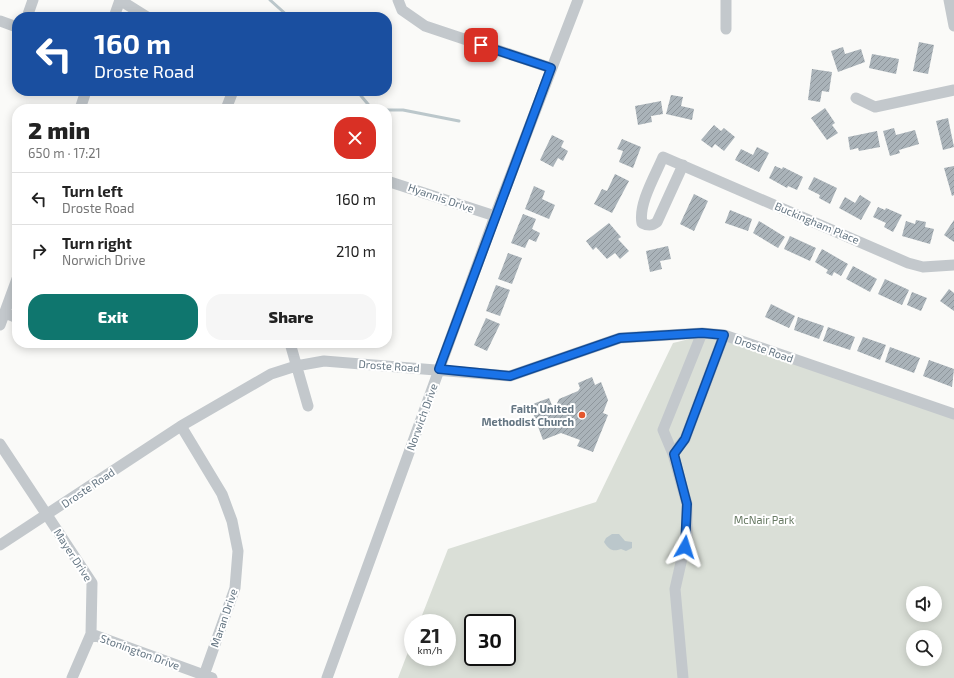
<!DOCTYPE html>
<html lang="en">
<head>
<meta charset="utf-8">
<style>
  body { margin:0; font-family:"Exo 2",sans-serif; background:#f6f6f6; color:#222; height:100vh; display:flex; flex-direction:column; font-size:15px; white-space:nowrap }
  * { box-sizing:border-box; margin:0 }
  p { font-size:13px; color:#767676 }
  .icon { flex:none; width:22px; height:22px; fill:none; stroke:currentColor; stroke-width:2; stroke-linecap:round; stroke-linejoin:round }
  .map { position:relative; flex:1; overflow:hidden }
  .panel { position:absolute; left:12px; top:104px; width:380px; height:244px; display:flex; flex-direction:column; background:#fff; border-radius:16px; box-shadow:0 2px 10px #0003 }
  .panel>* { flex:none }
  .guide { position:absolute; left:12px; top:12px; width:380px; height:84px; border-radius:16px; box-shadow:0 2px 10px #0003; background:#1a4fa0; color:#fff; overflow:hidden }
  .controls { position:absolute; left:906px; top:586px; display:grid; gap:8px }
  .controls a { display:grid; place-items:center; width:36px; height:36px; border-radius:50%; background:#fff; box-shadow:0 2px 10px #0003; font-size:20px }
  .speed { position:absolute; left:404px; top:614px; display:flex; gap:8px; font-size:20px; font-weight:700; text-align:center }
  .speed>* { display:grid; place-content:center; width:52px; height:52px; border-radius:50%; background:#fff; box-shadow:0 2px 10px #0003; line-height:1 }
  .speed small { font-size:10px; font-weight:400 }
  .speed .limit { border:2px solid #111; border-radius:6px; background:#fff; color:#111 }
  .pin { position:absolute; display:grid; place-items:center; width:34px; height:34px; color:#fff; margin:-17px; border-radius:8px; box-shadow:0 2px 6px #0006 }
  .me { position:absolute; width:44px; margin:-22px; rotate:6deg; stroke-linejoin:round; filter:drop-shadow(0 0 3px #0008) }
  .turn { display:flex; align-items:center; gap:14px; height:84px; padding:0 16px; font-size:18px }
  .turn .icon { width:52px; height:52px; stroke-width:2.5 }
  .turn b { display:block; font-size:28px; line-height:34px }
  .round { display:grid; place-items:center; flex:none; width:42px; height:42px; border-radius:16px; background:#f6f6f6 }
  .summary { display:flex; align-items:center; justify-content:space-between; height:68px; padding:0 16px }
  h1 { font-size:24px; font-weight:800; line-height:30px }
  .primary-button { display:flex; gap:8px; margin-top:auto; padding:8px 16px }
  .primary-button a { flex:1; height:46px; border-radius:16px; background:#0f766e; color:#fff; font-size:16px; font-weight:800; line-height:46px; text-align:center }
  .primary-button a+a { background:#f6f6f6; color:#222 }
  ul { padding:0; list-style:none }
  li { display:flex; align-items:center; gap:12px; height:52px; padding:0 16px; border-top:1px solid #e0e0e0 }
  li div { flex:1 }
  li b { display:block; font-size:15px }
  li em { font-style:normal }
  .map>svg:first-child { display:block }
  .park { fill:#dadfd7; fill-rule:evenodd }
  .water { fill:#bbc7cb }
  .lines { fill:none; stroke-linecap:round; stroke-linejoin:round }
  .stream { stroke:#bbc7cb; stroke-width:3 }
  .building { fill:url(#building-hatch) }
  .minor { stroke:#c3c8cc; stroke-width:11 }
  .route-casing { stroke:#114b97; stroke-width:10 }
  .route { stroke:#1a73e8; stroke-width:7 }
  .poi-dot { fill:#e4572e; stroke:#fff; stroke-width:1.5 }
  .labels { text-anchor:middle; stroke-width:4; stroke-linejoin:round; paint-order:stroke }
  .street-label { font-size:11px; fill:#657683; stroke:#fff }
  .poi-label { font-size:11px; font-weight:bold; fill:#657683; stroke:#fff; text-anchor:end }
  .park-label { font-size:11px; fill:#687a64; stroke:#fff }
</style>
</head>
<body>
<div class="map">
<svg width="954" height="678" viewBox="0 0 954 678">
  <defs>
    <pattern id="building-hatch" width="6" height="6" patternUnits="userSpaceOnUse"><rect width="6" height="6" fill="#aab3b9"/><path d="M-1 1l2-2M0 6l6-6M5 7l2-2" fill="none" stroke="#8e969c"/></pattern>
  </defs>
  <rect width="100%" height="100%" fill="#fafaf8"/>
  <path class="park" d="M710,334L954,416V678H398L413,639V657H447V623H419L448,549L596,502L673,343ZM913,593H935V615H913ZM473,623H507V657H473ZM913,637H935V659H913Z"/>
  <path class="water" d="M612,534H619L625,541L632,542V548L626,551L621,549C613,552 609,550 604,542L606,538Z"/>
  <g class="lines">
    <path class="stream" d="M270,0L289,17
      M357,91L372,109
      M387,110H403L459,121"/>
  </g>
  <path class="building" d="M919,42L934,45L928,74L913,71Z
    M843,47L845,54L861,49L865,62L838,72L831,51Z
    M872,54L899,59L896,74L869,68Z
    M812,69L832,72L829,92L822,91L820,102L808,100Z
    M671,95L683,97L681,106L694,109L692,120L666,114Z
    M661,101L663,114L651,116L652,122L638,125L635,106Z
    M825,108L835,123L832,125L838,133L827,140L811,118Z
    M948,118L954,147L943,150L936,121Z
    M714,125L721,131L724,128L735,137L724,151L715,144L712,148L701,140Z
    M894,128L896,135L915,130L919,144L899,150L900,153L890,156L883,131Z
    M877,131L880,147L859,151L858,148L850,150L848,137Z
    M552,135L564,141L561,147L568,151L563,161L558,158L553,167L540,160Z
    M622,139L641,147L633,168L619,162L623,151L617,149Z
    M757,147L769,153L759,172L735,160L741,149L753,155Z
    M775,166L782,169L783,167L803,177L797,190L788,186L787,188L769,178Z
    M954,166V195L952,196L944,168Z
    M615,174L629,181L612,213L594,204L602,189L607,191Z
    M814,177L837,188L830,204L819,198L820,195L808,189Z
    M534,186L545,191L542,199L555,205L549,219L525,209Z
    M694,194L708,201L694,231L680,224Z
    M860,195L871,202L861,220L839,208L845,197L855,203Z
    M878,207L885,210L886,208L902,215L893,232L884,227L886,223L873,217Z
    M730,210L752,219L748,231L725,223Z
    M523,214L536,219L532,229L540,233L536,242L529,239L525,248L511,243Z
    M916,220L926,222L925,227L934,229L930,244L902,236L906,221L915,224Z
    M954,220V242L944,235Z
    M759,221L785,237L778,248L753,233Z
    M609,223L621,237L618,239L629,251L620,259L615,253L607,259L596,247L593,250L586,241Z
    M790,236L816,248L810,261L784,249Z
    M668,246L671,259L660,261L662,269L650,272L646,251Z
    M822,249L848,264L841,276L834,272L832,276L826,273L828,270L815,262Z
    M508,253L522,258L512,284L498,279Z
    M853,266L877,279L870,292L846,279Z
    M885,279L909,290L902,305L878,294Z
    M496,285L510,290L500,316L486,311Z
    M949,289L954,293V311L940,301Z
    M912,292L927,298L921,311L907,305Z
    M771,304L795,316L789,328L765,317Z
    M798,317L824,326L819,339L794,330Z
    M486,318L500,324L487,351L474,345Z
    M828,327L855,337L850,350L823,341Z
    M863,337L886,345L880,360L857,351Z
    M890,347L920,358L914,373L885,362Z
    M929,360L954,369L952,387L923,376Z
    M592,377L595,385L601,382L608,400L603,413L608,415L593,452L577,446L580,440L561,433L543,440L530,405L549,398L554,410L559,399L578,391L580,388L578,383Z"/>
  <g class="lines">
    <path class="minor" d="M120,0L147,17
      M398,0L402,10L425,26L551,68
      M726,0V29
      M949,0L954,26
      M27,17L33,0
      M114,17L120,0
      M0,21L14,26L17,25
      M856,98L875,107L954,90
      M80,109L86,91
      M226,109L233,91
      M683,165L657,222C652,226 648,226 642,223C638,204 656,174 663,157L908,263L923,267L954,265
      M387,181L495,216
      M5,313L17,318
      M0,325L17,279
      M702,333L663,430L673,454L685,439L724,335
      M290,343L308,406
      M181,426L222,494L232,521L238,551L235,588L203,678
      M0,444L92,583L91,634L72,678
      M673,454L687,504V536L675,589L683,678
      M0,545L181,426L271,374L296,366L324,361L510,376L620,338L702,333L724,335L954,414
      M91,634L212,678
      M327,678L495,216L578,0"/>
  </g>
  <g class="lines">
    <g class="route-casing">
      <path id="route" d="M481,45L551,68L439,369L510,376L620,338L702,333L724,335L685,439L674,454L687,504L685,547"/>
    </g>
    <use href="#route" class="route"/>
  </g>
  <circle class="poi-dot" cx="582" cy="415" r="4"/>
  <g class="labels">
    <g class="street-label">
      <text transform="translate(441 198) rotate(19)" y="4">Hyannis Drive</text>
      <text transform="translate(817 223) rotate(23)" y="4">Buckingham Place</text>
      <text transform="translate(764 349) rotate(19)" y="4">Droste Road</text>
      <text transform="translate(389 366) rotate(4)" y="4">Droste Road</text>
      <text transform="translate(422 417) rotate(-70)" y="4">Norwich Drive</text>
      <text transform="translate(88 488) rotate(-34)" y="4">Droste Road</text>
      <text transform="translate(73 555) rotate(57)" y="4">Mayer Drive</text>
      <text transform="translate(224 618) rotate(-71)" y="4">Maran Drive</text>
      <text transform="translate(140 652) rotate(20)" y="4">Stonington Drive</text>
    </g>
    <g class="poi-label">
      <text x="574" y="413">Faith United<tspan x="574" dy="13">Methodist Church</tspan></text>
    </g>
    <g class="park-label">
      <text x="764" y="524">McNair Park</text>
    </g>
  </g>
</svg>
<div class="controls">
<a><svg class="icon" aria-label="sound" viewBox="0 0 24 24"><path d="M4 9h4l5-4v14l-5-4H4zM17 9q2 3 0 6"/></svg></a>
<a><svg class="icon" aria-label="search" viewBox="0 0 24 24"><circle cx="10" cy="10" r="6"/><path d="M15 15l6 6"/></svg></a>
</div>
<div class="speed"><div>21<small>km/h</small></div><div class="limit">30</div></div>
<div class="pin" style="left:481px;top:45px;background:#d93025"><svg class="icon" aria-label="arrive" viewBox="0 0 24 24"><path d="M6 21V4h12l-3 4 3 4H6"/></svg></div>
<svg class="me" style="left:685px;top:547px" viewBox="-20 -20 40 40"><path d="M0-17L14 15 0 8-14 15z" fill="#1a73e8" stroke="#fff" stroke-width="4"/></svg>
<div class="guide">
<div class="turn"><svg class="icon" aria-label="left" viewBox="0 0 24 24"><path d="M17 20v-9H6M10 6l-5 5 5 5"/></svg><div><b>160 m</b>Droste Road</div></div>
</div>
<section class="panel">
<div class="summary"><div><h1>2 min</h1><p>650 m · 17:21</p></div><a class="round" style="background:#d93025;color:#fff"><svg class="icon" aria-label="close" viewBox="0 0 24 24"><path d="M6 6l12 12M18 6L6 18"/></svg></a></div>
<ul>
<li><svg class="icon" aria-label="left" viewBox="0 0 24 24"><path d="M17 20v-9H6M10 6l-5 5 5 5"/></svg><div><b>Turn left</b><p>Droste Road</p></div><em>160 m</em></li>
<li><svg class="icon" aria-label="right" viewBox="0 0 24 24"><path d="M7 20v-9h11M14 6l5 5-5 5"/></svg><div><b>Turn right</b><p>Norwich Drive</p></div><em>210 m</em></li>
</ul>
<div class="primary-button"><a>Exit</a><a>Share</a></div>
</section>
</div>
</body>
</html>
